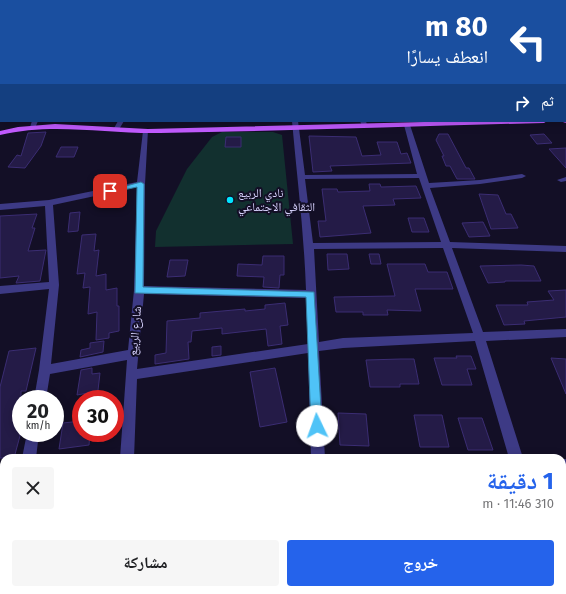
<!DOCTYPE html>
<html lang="ar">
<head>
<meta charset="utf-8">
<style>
  body { margin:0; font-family:"Fira Sans","Noto Naskh Arabic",sans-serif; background:#f6f6f6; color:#202124; direction:rtl; height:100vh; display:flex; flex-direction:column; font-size:15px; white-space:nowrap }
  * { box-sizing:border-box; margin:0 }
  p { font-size:13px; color:#757577 }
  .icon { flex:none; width:22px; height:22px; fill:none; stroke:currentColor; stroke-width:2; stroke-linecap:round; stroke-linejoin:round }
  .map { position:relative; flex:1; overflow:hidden; direction:ltr }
  .panel { position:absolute; left:0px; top:454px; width:566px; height:140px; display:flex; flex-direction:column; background:#fff; border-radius:12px 12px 0 0; box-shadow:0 2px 10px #0003; direction:rtl }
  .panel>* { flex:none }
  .banner { position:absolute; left:0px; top:0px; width:566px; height:122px; box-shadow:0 2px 10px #0003; direction:rtl; background:#1a4fa0; color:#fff; overflow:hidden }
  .speed { position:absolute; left:12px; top:390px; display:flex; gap:8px; font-size:20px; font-weight:700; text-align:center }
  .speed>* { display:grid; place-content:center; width:52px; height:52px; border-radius:50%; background:#fff; box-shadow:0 2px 10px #0003; line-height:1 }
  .speed small { font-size:10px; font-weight:400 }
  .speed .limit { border:6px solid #d22; background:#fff; color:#111 }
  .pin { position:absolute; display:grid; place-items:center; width:34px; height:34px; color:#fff; margin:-17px; border-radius:8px; box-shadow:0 2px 6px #0006 }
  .me { position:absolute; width:44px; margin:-22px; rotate:357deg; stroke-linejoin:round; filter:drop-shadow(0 0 3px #0008) }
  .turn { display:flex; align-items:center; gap:14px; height:84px; padding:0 12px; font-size:18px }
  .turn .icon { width:52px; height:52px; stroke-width:2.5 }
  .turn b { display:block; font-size:28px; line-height:34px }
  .then { display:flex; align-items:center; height:38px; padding:0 12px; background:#0003; gap:8px; font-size:15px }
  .round { display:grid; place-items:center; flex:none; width:42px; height:42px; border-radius:4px; background:#f6f6f6 }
  .summary { display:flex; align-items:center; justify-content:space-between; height:68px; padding:0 12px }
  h1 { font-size:24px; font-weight:700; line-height:30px; color:#2563eb }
  .action { display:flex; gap:8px; margin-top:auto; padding:8px 12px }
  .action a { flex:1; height:46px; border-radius:4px; background:#2563eb; color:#fff; font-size:16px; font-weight:700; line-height:46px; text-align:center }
  .action a+a { background:#f6f6f6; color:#202124 }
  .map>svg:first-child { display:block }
  .green { fill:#12302f }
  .building { fill:#241b47; stroke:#3b2d73 }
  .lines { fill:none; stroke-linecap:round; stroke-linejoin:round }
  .minor { fill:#3d3a85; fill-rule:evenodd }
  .secondary { fill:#6f6bff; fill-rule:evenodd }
  .primary { fill:#c25bff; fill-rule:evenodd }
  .route { fill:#4fc3f7; stroke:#337fa1 }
  .poi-dot { fill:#00e5ff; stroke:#130f26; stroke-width:1.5 }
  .labels { text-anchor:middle; stroke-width:4; stroke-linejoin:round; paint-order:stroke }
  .poi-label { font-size:12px; fill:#d9d4ff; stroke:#130f26; text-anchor:start }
  .street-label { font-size:12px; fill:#d9d4ff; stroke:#130f26 }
</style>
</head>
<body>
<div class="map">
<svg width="566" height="594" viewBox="0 0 566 594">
  <rect width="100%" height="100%" fill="#130f26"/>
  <path class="green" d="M222,132H273L282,135L293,244L155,247L156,231L187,169L212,137Z"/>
  <path class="building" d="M46,132L41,146L25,168L8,167L17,155L21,156L28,133Z
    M439,134H448L466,168H469L475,179H457L450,166H446L442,156H444L436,140Z
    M544,134L552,143L537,144L530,135Z
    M309,136L356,137L362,156L381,155L377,142H397L401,154L407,153L411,163L330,166L332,171L313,172Z
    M226,137H241V147H225Z
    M61,147H78L74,157H56Z
    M566,148V168L549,149Z
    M369,184H380L381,187L416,186L421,198L393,199L395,205L363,206L371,233L320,237L318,221H326L322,189H337L338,192L370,191Z
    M479,194L498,195L506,214H511L518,228L491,229Z
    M80,212L78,231L68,232L70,213Z
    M37,214L32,228H35L28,251L46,250L40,281L16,283L19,276L0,278V216Z
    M408,218H424L429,232H412Z
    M483,222L490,236L469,237L462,223Z
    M96,234L94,251L99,250L96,276L106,274V290L117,288V306H119V331L109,333V338L96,340L97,312L88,314L90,287L83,288L85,273L77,274L82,235Z
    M327,254H347L349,269L328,270Z
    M369,254H379L381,264H371Z
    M263,256H284V275H280L279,288L263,287L264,277L237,276L238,264L262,265Z
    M170,260H188L185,276L167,277Z
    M387,264H425L428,272H447L453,289H415L421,311L387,310L388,315H363V312H336L334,297L395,296Z
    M521,265L534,266L541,281H505V282L488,283L480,266Z
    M566,290V317L524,321L525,324L504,325L496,305H528L527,302L554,300L548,291Z
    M285,303L288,325L280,326L282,344L268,346L266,329L222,334V328L192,331L191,342H188L189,359L155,364V355L166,353L167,321L200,318V313L245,309V311L265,309V305Z
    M104,341L103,352L80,357L81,350L90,348V343Z
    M221,346V355L212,356V347Z
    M36,348L26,391H21V432L14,458H0V387L9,351Z
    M456,356H471L476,369H467L472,385H442L434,358H457Z
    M551,358L566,359V394Z
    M401,359H414L419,384H400V387H370L366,360Z
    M92,368V374L100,373L97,399H87L88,393L77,395L81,370Z
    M275,368L287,422L260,427L250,372Z
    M338,413L366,414L369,446L340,445Z
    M414,415H442L449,447H420Z
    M458,418H482L493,450H468Z
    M81,421V433H90L89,445L59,449L63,423Z"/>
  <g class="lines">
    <path class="minor" d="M20,0H25L20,1Z
      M96,0H101L96,1Z
      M159,0H163V1H159Z
      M193,0H197V1H193Z
      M274,0H279V1H274Z
      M381,0H386V1H381Z
      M514,0H519V1H514Z
      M565,72H566V77H565Z
      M0,73H1V77H0Z
      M565,84H566V88H565Z
      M0,103H1V107H0Z
      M32,121H38L35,128L30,127Z
      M118,121H124L118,131H114L113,130Z
      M292,121H298L305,175L417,174L404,125L407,123L410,125L429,183L480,180L522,174L526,176L522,178L480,184L430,188L450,242L566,246V252L452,248L483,332L566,329V337L486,341L523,458H509L475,341L343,348L319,351L325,458H311L308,353L137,379L134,458H120L127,360L50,374L46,399H34L39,370L49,289L0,294V286L49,282L45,206L0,210V204L49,200L137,182L143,131L148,130L145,184L144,286L306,290C304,233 297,177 292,121ZM419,178L441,242L313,243L305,179ZM137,187L134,290L128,350L51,364L59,285L53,205ZM443,248L473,333L343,338L319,342L314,249ZM144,294L306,298L308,344L137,369Z
      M360,121H366L367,125L362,126Z
      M566,177V181L561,182L557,180Z
      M27,433H39L36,458H22Z
      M562,459H566V473H562Z
      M4,584V590H17V594H1Z
      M562,584L566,594H550L549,590H562Z
      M113,590H129L128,594H112Z
      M413,590H429V594H413Z"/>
    <path class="secondary" d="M562,578H566V594H562L556,590H562Z
      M247,590H280L278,594H245Z"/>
    <path class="primary" d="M323,0H328V1H323Z
      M332,0H337V1H332Z
      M439,0H462L463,1H440Z
      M565,25H566V27H565Z
      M565,119L566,123L563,122L562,121H565Z
      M464,121H547L544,123C416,126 288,131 160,133C106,134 53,122 0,135V131L18,127L55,124L148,129Z"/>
  </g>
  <path class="route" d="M141,182L144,184L143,287L314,292L322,426L321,430L317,432L313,430L311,426L306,297L135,293L137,187L110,193L107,191Z"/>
  <circle class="poi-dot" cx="230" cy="200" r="4"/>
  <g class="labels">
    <g class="poi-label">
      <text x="238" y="197">نادي الربيع<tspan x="238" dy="14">الثقافي الاجتماعي</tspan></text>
    </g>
    <g class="street-label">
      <text transform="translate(135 331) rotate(-85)" y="4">شارع الربيع</text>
    </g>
  </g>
</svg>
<div class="speed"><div>20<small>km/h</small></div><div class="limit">30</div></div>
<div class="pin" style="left:110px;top:191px;background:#d93025"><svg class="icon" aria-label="arrive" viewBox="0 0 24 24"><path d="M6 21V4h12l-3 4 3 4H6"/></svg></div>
<svg class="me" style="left:317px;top:426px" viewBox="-20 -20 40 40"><circle r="19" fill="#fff"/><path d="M0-13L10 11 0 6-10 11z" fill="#4fc3f7"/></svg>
<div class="banner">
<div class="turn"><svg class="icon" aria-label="left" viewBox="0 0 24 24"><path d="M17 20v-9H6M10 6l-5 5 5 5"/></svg><div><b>80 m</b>انعطف يسارًا</div></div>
<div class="then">ثم<svg class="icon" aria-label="right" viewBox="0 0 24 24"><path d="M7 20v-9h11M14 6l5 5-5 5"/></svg></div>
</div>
<section class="panel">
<div class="summary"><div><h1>1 دقيقة</h1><p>310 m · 11:46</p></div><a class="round"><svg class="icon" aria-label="close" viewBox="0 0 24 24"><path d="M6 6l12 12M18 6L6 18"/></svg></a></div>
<div class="action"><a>خروج</a><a>مشاركة</a></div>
</section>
</div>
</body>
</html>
